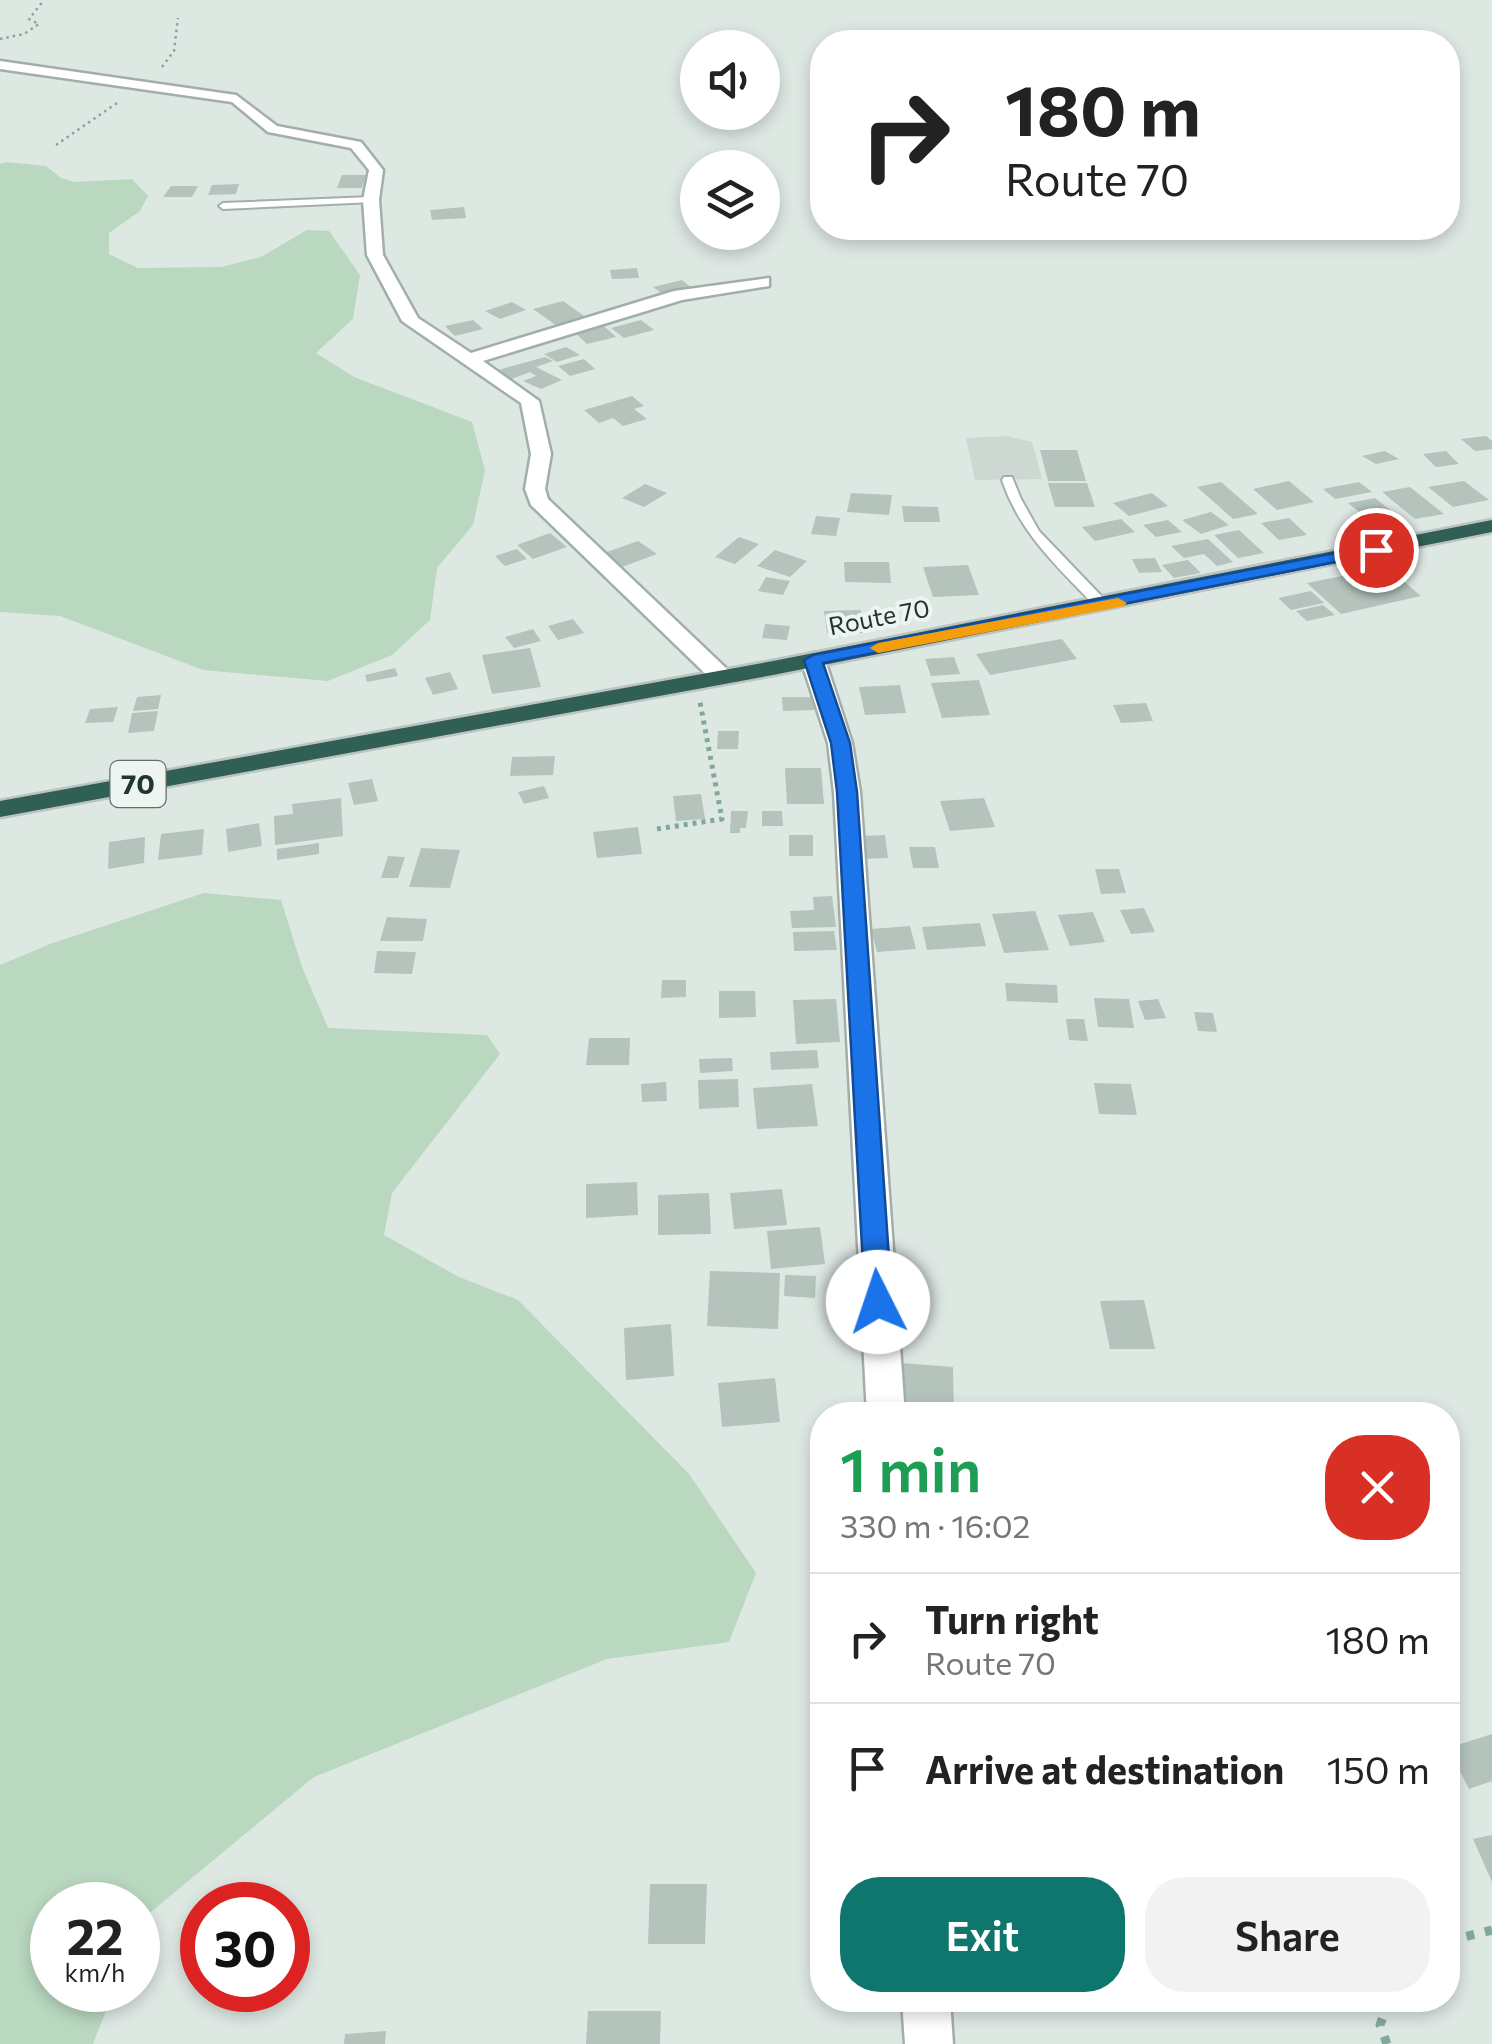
<!DOCTYPE html>
<html lang="en">
<head>
<meta charset="utf-8">
<style>
  body { margin:0; font-family:Commissioner,sans-serif; background:#f2f2f2; color:#222; height:100vh; display:flex; flex-direction:column; font-size:38px; white-space:nowrap }
  * { box-sizing:border-box; margin:0 }
  p { font-size:32px; color:#767676 }
  .icon { flex:none; width:55px; height:55px; fill:none; stroke:currentColor; stroke-width:2; stroke-linecap:round; stroke-linejoin:round }
  .map { position:relative; flex:1; overflow:hidden }
  .side { position:absolute; left:810px; top:1402px; width:650px; height:610px; display:flex; flex-direction:column; background:#fff; border-radius:40px; box-shadow:0 5px 15px #0003 }
  .side>* { flex:none }
  .hud { position:absolute; left:810px; top:30px; width:650px; height:210px; border-radius:40px; box-shadow:0 5px 15px #0003; background:#fff; color:#222; overflow:hidden }
  .buttons { position:absolute; left:680px; top:30px; display:grid; gap:20px }
  .buttons a { display:grid; place-items:center; width:100px; height:100px; border-radius:50%; background:#fff; box-shadow:0 5px 15px #0003; font-size:50px }
  .speed { position:absolute; left:30px; top:1882px; display:flex; gap:20px; font-size:50px; font-weight:700; text-align:center }
  .speed>* { display:grid; place-content:center; width:130px; height:130px; border-radius:50%; background:#fff; box-shadow:0 5px 15px #0003; line-height:1 }
  .speed small { font-size:25px; font-weight:400 }
  .speed .limit { border:15px solid #d22; background:#fff; color:#111 }
  .pin { position:absolute; display:grid; place-items:center; width:85px; height:85px; color:#fff; margin:-42px; border:5px solid #fff; border-radius:50%; box-shadow:0 2px 10px #0007 }
  .me { position:absolute; width:110px; margin:-55px; rotate:356deg; stroke-linejoin:round; filter:drop-shadow(0 0 8px #0008) }
  .turn { display:flex; align-items:center; gap:35px; height:210px; padding:0 30px; font-size:45px }
  .turn .icon { width:130px; height:130px; stroke-width:2.5 }
  .turn b { display:block; font-size:70px; line-height:85px }
  .round { display:grid; place-items:center; flex:none; width:105px; height:105px; border-radius:40px; background:#f2f2f2 }
  .head { display:flex; align-items:center; justify-content:space-between; height:170px; padding:0 30px }
  h1 { font-size:60px; font-weight:600; line-height:75px; color:#1e9e55 }
  .cta { display:flex; gap:20px; margin-top:auto; padding:20px 30px }
  .cta a { flex:1; height:115px; border-radius:40px; background:#0f766e; color:#fff; font-size:40px; font-weight:600; line-height:115px; text-align:center }
  .cta a+a { background:#f2f2f2; color:#222 }
  ul { padding:0; list-style:none }
  li { display:flex; align-items:center; gap:30px; height:130px; padding:0 30px; border-top:2px solid #e0e0e0 }
  li div { flex:1 }
  li b { display:block; font-size:38px }
  li em { font-style:normal }
  .map>svg:first-child { display:block }
  .built { fill:#cdd8d2 }
  .green { fill:#b9d8bf }
  .building { fill:#b4c3bc }
  .lines { fill:none; stroke-linecap:round; stroke-linejoin:round }
  .lane-casing { stroke:#a2afa9; stroke-width:4 }
  .street-casing { stroke:#a2afa9; stroke-width:5 }
  .highway-casing { stroke:#bcc3c1; stroke-width:5 }
  .path-far2 { stroke:#81a99a; stroke-width:2.5; stroke-dasharray:2.5 4; stroke-linecap:butt }
  .path-far1 { stroke:#81a99a; stroke-width:5; stroke-dasharray:4 5; stroke-linecap:butt }
  .path { stroke:#81a99a; stroke-width:9; stroke-dasharray:8 11; stroke-linecap:butt }
  .lane { fill:#fff; fill-rule:evenodd }
  .street { fill:#fff; fill-rule:evenodd }
  .highway { fill:#306053; fill-rule:evenodd }
  .route { fill:#1a73e8; stroke:#114b97; stroke-width:2.5 }
  .slow { fill:#f59e0b }
  .labels { text-anchor:middle; stroke-width:8; stroke-linejoin:round; paint-order:stroke }
  .far-street-label { font-size:25px; fill:#21362f; stroke:#eef5f1 }
  .shield { fill:#eef5f1; stroke:#5e6f69; stroke-width:2.5 }
  .shield-label { font-size:28px; font-weight:bold; fill:#21362f }
</style>
</head>
<body>
<div class="map">
<svg width="1492" height="2044" viewBox="0 0 1492 2044">
  <rect width="100%" height="100%" fill="#dee8e3"/>
  <path class="built" d="M1007,436L1032,442L1042,479L975,480L966,438Z"/>
  <path class="green" d="M6,162L46,166L61,178L74,182L132,179L148,196L140,211L109,233V254L138,268L221,267L261,257L307,230L329,231L360,275L353,319L316,353L354,377L472,422L485,470L473,525L437,568L430,620L392,655L328,681L203,670L60,616L0,612V164Z
    M204,893L281,900L302,967L328,1028L487,1035L500,1054L392,1193L384,1235L459,1277L518,1300L689,1474L756,1573L729,1642L607,1659L314,1777L141,1920L138,1929V1905H52V1990H114L93,2044H0V965L50,944Z"/>
  <path class="building" d="M342,175H366L362,188H337Z
    M239,184L236,194L208,195L212,185Z
    M171,186H198L192,197H163Z
    M464,207L466,218L432,220L430,210Z
    M637,268L639,278L612,279L610,270Z
    M682,280L693,289L664,295L653,287Z
    M563,301L587,318L557,326L533,309Z
    M512,302L526,310L500,319L485,311Z
    M473,320L483,329L455,336L445,326Z
    M641,320L654,330L624,338L611,328Z
    M604,326L616,337L587,344L575,333Z
    M566,347L580,355L557,362L544,354Z
    M545,357L553,361L536,367L562,380L541,389L523,381L536,376L530,372L506,381L491,372Z
    M584,359L595,369L570,376L558,366Z
    M632,396L644,406L634,409L647,419L623,426L613,418L599,423L584,410Z
    M1486,436L1492,441V449L1475,451L1461,439Z
    M1040,450H1077L1086,481H1048Z
    M1385,451L1399,459L1376,464L1362,456Z
    M1446,451L1459,464L1436,467L1423,454Z
    M1289,481L1314,502L1277,510L1253,489Z
    M1464,481L1489,500L1453,507L1428,487Z
    M1221,482L1258,514L1233,519L1197,487Z
    M1359,482L1372,492L1335,499L1323,489Z
    M1048,483H1087L1095,507H1055Z
    M645,484L667,493L644,507L622,498Z
    M1410,487L1444,514L1415,519L1382,492Z
    M851,493L892,495L889,515L847,512Z
    M1152,493L1168,506L1129,516L1113,503Z
    M1375,498L1405,522L1378,527L1348,503Z
    M902,506L938,507L940,522H904Z
    M1211,512L1229,525L1201,534L1182,520Z
    M816,516L840,518L836,536L811,534Z
    M1289,518L1307,535L1279,540L1261,523Z
    M1121,519L1135,532L1095,541L1082,527Z
    M1168,520L1182,532L1156,537L1143,525Z
    M1239,530L1264,553L1238,558L1214,535Z
    M550,533L567,547L533,559L517,545Z
    M739,537L759,544L735,564L715,557Z
    M1208,539L1233,562L1217,566L1204,554L1184,558L1171,546Z
    M638,541L657,554L622,567L604,553Z
    M517,549L527,559L505,566L495,556Z
    M775,550L807,561L790,577L757,566Z
    M1155,558L1162,572L1139,573L1132,559Z
    M1188,560L1201,573L1174,578L1162,565Z
    M844,562H889L891,583L845,582Z
    M968,565L979,595L933,597L923,567Z
    M1387,567L1421,596L1341,614L1307,583Z
    M766,577L790,581L783,595L758,591Z
    M1311,591L1324,603L1291,610L1278,598Z
    M1323,605L1335,615L1307,621L1296,611Z
    M861,610L864,633H827L824,611Z
    M573,619L584,633L558,640L548,626Z
    M765,624L790,626L787,640L762,638Z
    M533,629L541,641L514,648L505,637Z
    M1062,639L1077,659L990,675L976,654Z
    M530,648L541,687L492,694L482,655Z
    M954,657L960,674L931,676L925,659Z
    M395,668L398,676L367,682L365,675Z
    M450,672L458,689L433,695L425,678Z
    M979,680L990,715L942,718L931,683Z
    M900,685L906,713L865,715L859,687Z
    M161,695L158,709L133,711L137,697Z
    M782,697H813L814,710L783,711Z
    M1146,703L1153,721L1121,723L1113,705Z
    M118,707L113,722L85,723L90,709Z
    M158,711L154,731L128,733L132,713Z
    M718,731H739L738,749H717Z
    M555,756L553,775L510,776L512,757Z
    M785,768H821L824,804H787Z
    M372,779L378,801L354,805L348,783Z
    M544,786L549,798L524,804L518,792Z
    M701,794L705,819L676,821L673,796Z
    M341,798L343,836L275,845L274,816L293,814L292,804Z
    M984,798L995,827L950,831L940,801Z
    M731,811H748L746,828H740V833H730Z
    M762,811H782L783,826H762Z
    M259,823L262,846L228,852L226,829Z
    M638,827L642,854L597,858L593,832Z
    M204,829L202,855L158,860L161,834Z
    M789,835H813V856H789Z
    M885,835L888,858L864,859L861,836Z
    M145,837L144,863L108,869L109,842Z
    M319,843V854L277,860V849Z
    M909,847H935L939,868H913Z
    M421,848L460,850L450,888L409,887Z
    M388,856L405,857L398,878H381Z
    M1095,869H1119L1126,893L1101,894Z
    M832,896L836,927L792,928L790,911L814,910L813,897Z
    M1144,908L1155,932L1131,934L1120,910Z
    M1035,911L1049,950L1004,953L992,914Z
    M1093,912L1105,942L1070,946L1058,915Z
    M387,917L427,919L423,941H380Z
    M980,923L986,946L927,950L922,927Z
    M910,926L916,949L877,952L871,929Z
    M834,931L837,950L794,951L793,932Z
    M377,951L416,952L412,974L374,973Z
    M662,980H686V997L661,998Z
    M1005,983L1057,985L1058,1003L1007,1001Z
    M719,991H755L756,1017L719,1018Z
    M1094,998L1129,999L1134,1028L1098,1027Z
    M836,999L840,1042L796,1044L793,1000Z
    M1158,999L1166,1018L1145,1020L1138,1001Z
    M1194,1012L1213,1013L1217,1032L1198,1031Z
    M1066,1019H1084L1088,1041L1069,1040Z
    M589,1038H630L629,1065H586Z
    M817,1050L819,1068L771,1070L770,1052Z
    M732,1058L733,1071L700,1073L699,1059Z
    M738,1079L739,1107L699,1109L698,1080Z
    M666,1082L667,1101L642,1102L641,1084Z
    M1094,1083L1131,1084L1137,1115L1099,1114Z
    M812,1084L818,1126L757,1129L753,1088Z
    M637,1182L638,1215L586,1218V1184Z
    M782,1189L787,1225L734,1229L730,1193Z
    M709,1193L711,1234L658,1235V1195Z
    M820,1227L825,1264L771,1269L767,1231Z
    M710,1271L780,1273L778,1329L707,1326Z
    M785,1275L816,1276L815,1298L784,1296Z
    M1144,1300L1155,1349H1110L1100,1301Z
    M671,1324L674,1376L626,1380L624,1328Z
    M901,1363L953,1367L954,1415H900Z
    M775,1378L780,1422L722,1427L718,1383Z
    M1492,1734V1781L1469,1789L1448,1748Z
    M1492,1835V1882L1473,1839Z
    M650,1884H707L705,1944H648Z
    M588,2011H661L660,2044H586Z
    M386,2031L385,2044H344L345,2034Z"/>
  <g class="lines">
    <g class="lane-casing">
      <path id="lane" d="M371,197L374,202L223,209L219,206L223,203Z
        M1004,477H1012L1021,499L1039,531L1108,603V609H1098C1060,569 1020,534 1002,480Z"/>
    </g>
    <g class="street-casing">
      <path id="street" d="M0,61L236,95L277,126L361,142L383,170L379,200L383,255L418,318L471,353L674,291L769,278V286L682,300L483,361L539,401L551,454L545,489L548,499L729,671L733,676L729,681H713L531,505L525,489L531,454L521,403L402,321L367,255L363,200L369,170L351,148L268,132L232,102L0,69Z
        M813,653L825,660L852,743L860,792L905,1415H867L834,792L828,743L801,660Z
        M902,2000H950L953,2044H905Z"/>
    </g>
    <g class="highway-casing">
      <path id="highway" d="M1492,520V532L773,675L0,817V801L773,661Z"/>
    </g>
    <path class="path-far2" d="M0,39L24,34L39,24L29,19L44,0
      M162,67L174,51L178,18
      M56,145L117,103"/>
    <path class="path-far1" d="M657,829L722,819L700,702"/>
    <path class="path" d="M1448,1941L1492,1930
      M1387,2044L1380,2025L1389,2000"/>
    <use href="#lane" class="lane"/>
    <use href="#street" class="street"/>
    <use href="#highway" class="highway"/>
  </g>
  <path class="route" d="M1376,545L1384,550L1381,553L823,663L850,743L857,792L892,1302L888,1310L878,1313L869,1310L865,1302L837,792L831,743L804,660L813,655Z"/>
  <path class="slow" d="M1118,598L1127,603L1124,606L878,653L870,648L878,643Z"/>
  <g class="labels">
    <g class="far-street-label">
      <text transform="translate(879 617) rotate(-11)" y="9">Route 70</text>
    </g>
    <rect class="shield" x="110.5" y="761" width="55" height="46" rx="8"/>
    <g class="shield-label">
      <text x="138" y="794">70</text>
    </g>
  </g>
</svg>
<div class="buttons">
<a><svg class="icon" aria-label="sound" viewBox="0 0 24 24"><path d="M4 9h4l5-4v14l-5-4H4zM17 9q2 3 0 6"/></svg></a>
<a><svg class="icon" aria-label="layers" viewBox="0 0 24 24"><path d="M12 4l9 5-9 5-9-5zM3 14l9 5 9-5"/></svg></a>
</div>
<div class="speed"><div>22<small>km/h</small></div><div class="limit">30</div></div>
<div class="pin" style="left:1376px;top:550px;background:#d93025"><svg class="icon" aria-label="arrive" viewBox="0 0 24 24"><path d="M6 21V4h12l-3 4 3 4H6"/></svg></div>
<svg class="me" style="left:878px;top:1302px" viewBox="-20 -20 40 40"><circle r="19" fill="#fff"/><path d="M0-13L10 11 0 6-10 11z" fill="#1a73e8"/></svg>
<div class="hud">
<div class="turn"><svg class="icon" aria-label="right" viewBox="0 0 24 24"><path d="M7 20v-9h11M14 6l5 5-5 5"/></svg><div><b>180 m</b>Route 70</div></div>
</div>
<section class="side">
<div class="head"><div><h1>1 min</h1><p>330 m · 16:02</p></div><a class="round" style="background:#d93025;color:#fff"><svg class="icon" aria-label="close" viewBox="0 0 24 24"><path d="M6 6l12 12M18 6L6 18"/></svg></a></div>
<ul>
<li><svg class="icon" aria-label="right" viewBox="0 0 24 24"><path d="M7 20v-9h11M14 6l5 5-5 5"/></svg><div><b>Turn right</b><p>Route 70</p></div><em>180 m</em></li>
<li><svg class="icon" aria-label="arrive" viewBox="0 0 24 24"><path d="M6 21V4h12l-3 4 3 4H6"/></svg><div><b>Arrive at destination</b></div><em>150 m</em></li>
</ul>
<div class="cta"><a>Exit</a><a>Share</a></div>
</section>
</div>
</body>
</html>
